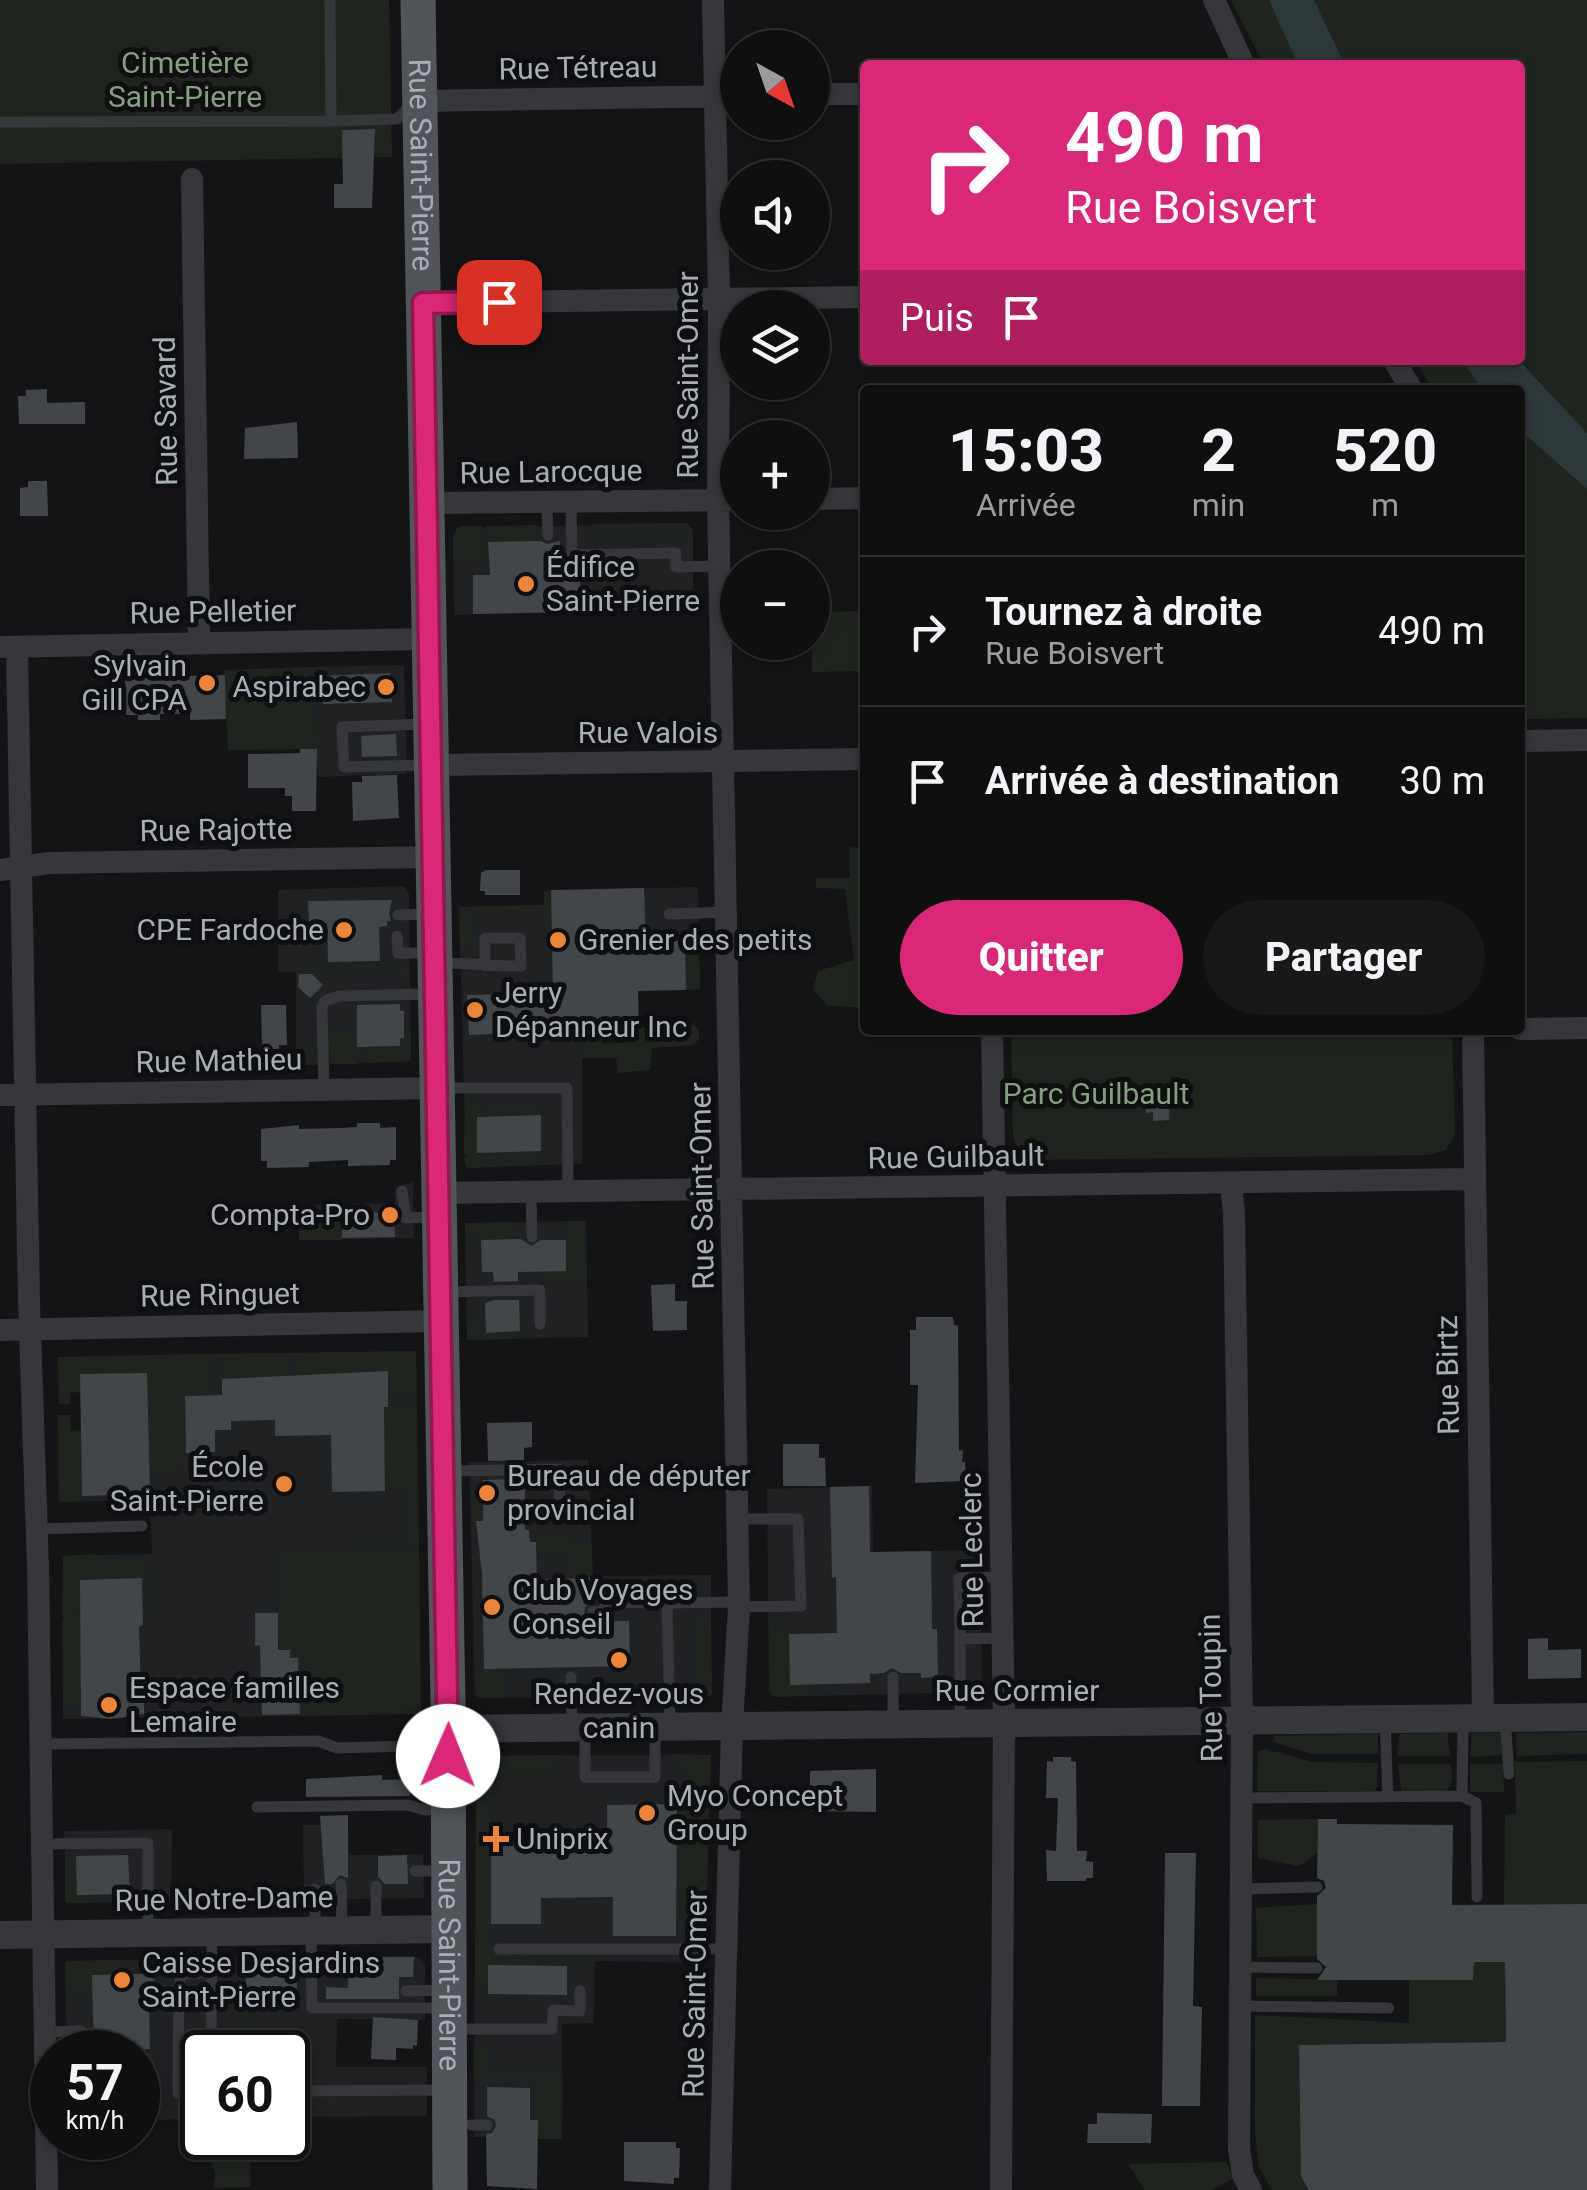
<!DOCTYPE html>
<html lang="fr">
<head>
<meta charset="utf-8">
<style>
  body { margin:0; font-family:Roboto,sans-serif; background:#181819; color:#f1f3f6; height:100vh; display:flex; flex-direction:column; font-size:38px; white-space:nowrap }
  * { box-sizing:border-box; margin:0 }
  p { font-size:32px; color:#9b9c9f }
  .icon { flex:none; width:55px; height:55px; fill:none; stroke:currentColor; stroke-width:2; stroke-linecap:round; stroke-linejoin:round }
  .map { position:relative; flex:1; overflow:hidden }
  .details { position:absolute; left:860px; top:385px; width:665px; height:650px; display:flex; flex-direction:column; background:#0f0f10; border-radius:10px; box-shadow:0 5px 15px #0003,0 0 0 2px #2f2f30 }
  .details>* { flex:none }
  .banner { position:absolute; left:860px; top:60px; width:665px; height:305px; border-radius:10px; box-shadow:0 5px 15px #0003,0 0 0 2px #2f2f30; background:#db2777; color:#fff; overflow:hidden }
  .needle { width:65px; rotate:140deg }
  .fabs { position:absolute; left:720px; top:30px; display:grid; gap:20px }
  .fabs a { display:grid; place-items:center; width:110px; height:110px; border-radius:50%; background:#0f0f10; box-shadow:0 5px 15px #0003,0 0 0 2px #2f2f30; font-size:50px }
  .speed { position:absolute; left:30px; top:2030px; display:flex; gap:20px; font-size:50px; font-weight:700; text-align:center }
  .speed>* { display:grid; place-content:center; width:130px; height:130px; border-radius:50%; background:#0f0f10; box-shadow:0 5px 15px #0003,0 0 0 2px #2f2f30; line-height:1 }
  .speed small { font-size:25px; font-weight:400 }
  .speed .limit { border:5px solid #111; border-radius:15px; background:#fff; color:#111 }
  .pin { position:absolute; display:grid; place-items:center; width:85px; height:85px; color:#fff; margin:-42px; border-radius:20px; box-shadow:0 5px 15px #0006 }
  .me { position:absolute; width:110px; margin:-55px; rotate:1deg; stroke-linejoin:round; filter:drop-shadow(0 0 8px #0008) }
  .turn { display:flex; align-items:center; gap:35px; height:210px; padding:0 40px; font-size:45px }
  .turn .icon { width:130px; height:130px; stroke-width:2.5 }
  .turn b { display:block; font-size:70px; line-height:85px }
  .then { display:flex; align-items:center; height:95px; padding:0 40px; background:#0003; gap:20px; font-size:38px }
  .eta { display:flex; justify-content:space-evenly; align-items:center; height:170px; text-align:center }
  .eta b { font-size:60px; font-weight:800; line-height:70px }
  .button { display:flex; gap:20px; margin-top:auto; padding:20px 40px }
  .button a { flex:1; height:115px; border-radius:60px; background:#db2777; color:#fff; font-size:40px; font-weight:800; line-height:115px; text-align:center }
  .button a+a { background:#181819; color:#f1f3f6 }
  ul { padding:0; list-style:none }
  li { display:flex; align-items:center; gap:30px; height:150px; padding:0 40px; border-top:2px solid #2f2f30 }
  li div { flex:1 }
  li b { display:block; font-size:38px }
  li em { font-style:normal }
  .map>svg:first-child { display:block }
  .built { fill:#202123 }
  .green { fill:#1f251e }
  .water { fill:#2d383b }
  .building { fill:#434649 }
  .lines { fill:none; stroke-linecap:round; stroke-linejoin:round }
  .service { stroke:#35373b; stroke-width:11 }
  .minor { stroke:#35373b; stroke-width:22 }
  .tertiary { stroke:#35373b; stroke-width:28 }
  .primary { stroke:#51555a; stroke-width:35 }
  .route-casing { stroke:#8e194d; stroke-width:25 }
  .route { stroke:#db2777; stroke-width:18 }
  .poi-dot { fill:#eb8537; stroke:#0f0f11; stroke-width:4 }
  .labels { text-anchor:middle; stroke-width:10; stroke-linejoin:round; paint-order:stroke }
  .park-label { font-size:30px; fill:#84a07e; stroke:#0f0f11 }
  .street-label { font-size:30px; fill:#a6afb6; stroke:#0f0f11 }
  .poi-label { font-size:30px; fill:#a6afb6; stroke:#0f0f11; text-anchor:start }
</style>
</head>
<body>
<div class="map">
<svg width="1587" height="2190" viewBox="0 0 1587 2190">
  <rect width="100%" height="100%" fill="#141416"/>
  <path class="built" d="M687,523L693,530V608L454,615L453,537L457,528Z
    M404,665L407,774L318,777L311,667Z
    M404,886L409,893L411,1061L296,1065V972H278V890Z
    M698,887L700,989L582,993V1164L466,1167L459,907L544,905V891Z
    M413,1182L414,1238L299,1240L298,1205L395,1203V1188Z
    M586,1221L588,1337L467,1340L465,1223Z
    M413,1351L416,1354L419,1549L277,1552L278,1645L298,1658L300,1716L63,1719V1556L152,1554L150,1500L59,1502L58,1460L81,1459L149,1472L147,1355Z
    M588,1460L593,1576L711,1575V1696L480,1698L475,1694L469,1462Z
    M872,1486L873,1552L980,1550L982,1687L977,1692L774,1697L769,1691L767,1489Z
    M711,1755L705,1963L595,1961L594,2023L562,2024V2139L474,2137L476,1759L478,1756Z
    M348,1824L349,1855L423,1854L424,1898L304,1900L303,1825Z
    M172,1829L171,1902L67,1903L64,1831Z
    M412,1956L420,1958L425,1964V2020L337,2019L336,2067H427V2116L288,2117V2052H202V2118L158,2120L157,2066H138V2052H67L65,1964L68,1961Z"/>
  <path class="green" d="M0,0H389L392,157L0,164Z
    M1231,0H1269L1298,65H1264Z
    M1314,0H1587V433L1520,360V65H1345Z
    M1415,360H1461L1483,390H1433Z
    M1520,430L1587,489V718L1520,719Z
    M687,523L693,530V556L686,555L685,530L591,531V524Z
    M537,525V541L487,542V526Z
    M462,526H482L484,558L453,559V537L457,528Z
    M865,611V671L812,672L813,612Z
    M311,667L317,749L228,750L224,670Z
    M849,847L860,848L865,861V1003L860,1008L827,1005L813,990L818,971L854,960L845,889L816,888V878H850Z
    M551,890L552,925L547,926L546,911L470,913L471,946H460L459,907L544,905V891Z
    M689,928H698L700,989L686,990L685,931Z
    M410,968V984L398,972L299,974L298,1044L313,1054L315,1065H296V972Z
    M693,1024L699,1030V1039L694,1045L652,1048L650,1070L618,1073L616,1058H582V1034L600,1035L602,1044L636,1042L635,1025L661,1031Z
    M1011,1030H1452L1455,1134L1446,1150L1428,1155L1025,1160L1018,1155L1013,1135Z
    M330,1031L357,1032L358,1064H331Z
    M403,1032H411V1061L366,1063L365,1047L399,1046Z
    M465,1098H471L475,1108L540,1105L541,1115L477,1117V1153H464Z
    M541,1154V1165L470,1168L466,1167L464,1157Z
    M298,1205H315L317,1222H342V1240H299Z
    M565,1221H586L587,1281H548V1271L566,1270Z
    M515,1222V1239L474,1249L480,1237L465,1231V1223Z
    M520,1311H523L524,1338L467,1340V1319L485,1321L486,1333L520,1331Z
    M413,1351L416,1354L417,1394L388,1395V1372H363V1368H351V1375L297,1378L295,1353Z
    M286,1353V1378L222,1379L221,1354Z
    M209,1354L210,1395L185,1396L180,1392V1470H149L81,1374L80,1392L70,1393V1404H59L58,1357Z
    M417,1405L419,1545H406L405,1486H385L384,1407Z
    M58,1415H70L71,1431L81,1430L82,1501L59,1502Z
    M576,1460H588L591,1517L474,1522V1496H483L484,1512L577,1513Z
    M569,1537V1545L592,1544V1578L570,1579L569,1554H536L538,1538Z
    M419,1549L421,1714L300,1716L298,1658H290L278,1645L277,1552Z
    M95,1554L108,1559L147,1560L148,1609H143L142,1578L81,1580V1612L62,1614L63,1556Z
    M768,1617H774L775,1633L789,1634L790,1684H805L806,1696L771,1695Z
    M62,1619H81L80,1703H63Z
    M694,1619H711L712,1694L676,1696V1688L695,1687Z
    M503,1671L504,1698L477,1697L474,1672Z
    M1587,1732V1754L1517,1756L1516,1733Z
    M1447,1733L1451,1756H1397L1399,1734Z
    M1472,1733H1501L1502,1755L1470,1757Z
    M1378,1734V1754H1313L1273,1742L1275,1736Z
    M1266,1749L1312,1762L1378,1763L1377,1787L1375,1791H1257L1258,1751Z
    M671,1754L711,1755L705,1912H681L680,1874L677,1873V1804L678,1801H687L689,1777Z
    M563,1755L550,1771L491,1772V1822H476L478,1756Z
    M1587,1761V1904L1504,1905L1505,1815L1516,1814L1515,1762Z
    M1398,1764H1451L1452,1780L1447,1791H1401Z
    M1470,1764H1503L1504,1792H1470Z
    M1318,1819L1317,1853L1299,1866L1258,1858V1820Z
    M476,1826H490L491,1834L489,1958L595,1961V1964L489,1965L488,1983L483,1984V1993H475Z
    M76,1856L77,1895H88L90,1903H67L65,1901V1857Z
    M1317,1904V1956L1257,1957L1256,1908Z
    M227,1958H246V2011L253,2013L255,2052H240L242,1964H227Z
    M119,1960L120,1974L93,1975V1991H66L65,1964L68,1961Z
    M1474,1962H1505L1506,2042L1299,2045L1301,2177L1309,2190H1272L1259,2167L1255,2132V2015L1409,2023V1980H1473Z
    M1256,1978L1337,1980V1996H1256Z
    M474,2046H486V2075H563L562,2139H537V2116H530V2106H536L532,2081L474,2079Z
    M215,2138H249L251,2187L213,2188L215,2173L210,2159Z
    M1227,2162L1233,2178L1212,2190H1145L1128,2164Z"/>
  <path class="water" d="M1269,0H1314L1345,65H1298Z
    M1461,360H1520L1522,363L1587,433V489L1520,430V390H1483Z"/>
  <path class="building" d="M375,129L372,208H334V184H343L342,130Z
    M47,389V403L85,402V424H19L18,396H26V390Z
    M297,422L298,458L244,459L245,428Z
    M28,481H47L48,516H20V488L28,487Z
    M541,541L547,544L560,541L561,572H580V612L473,614V575H490L488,542Z
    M390,673L392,702L323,704L322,676Z
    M225,675L226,719L190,720V714H160V720H138V715H126L125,680H132V677Z
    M396,734L397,756L362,757L361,736Z
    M300,749H317L316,811H292V796H285V788H248V754L300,753Z
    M397,775L399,818L353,821L352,782H362V776Z
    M485,870H520V895H485V891H480L481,873Z
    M644,888L646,940L685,939L686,990L638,991L639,1025L547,1023V1032L469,1035L467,995L553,993L551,890Z
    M392,900L389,914L391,921H387V926L379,927L380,961L328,962L327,923H309L308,901Z
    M299,974H312L323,985L310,998L298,987Z
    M400,1004V1011H404V1038H400V1046L357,1047V1005Z
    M261,1005H286L287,1045H279V1049H262Z
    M1146,1095L1170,1096L1169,1120L1153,1121V1112L1146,1113Z
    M541,1115V1151L477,1153V1117Z
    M357,1123H380V1128L396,1127V1160H390V1165L348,1166V1160L309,1162V1167L267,1168V1161H261V1129L299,1125V1129L342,1128L357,1127Z
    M394,1212L395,1237L342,1238V1213Z
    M521,1239L531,1246L541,1240H566V1271L518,1272V1281L494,1282L493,1272H482L481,1240Z
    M675,1284V1301H687V1330L653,1331L651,1285Z
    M495,1300H519L520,1331L486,1333L485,1303Z
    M916,1317H953L954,1325L958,1326L959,1451L963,1450L962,1462H965L966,1478L963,1481L915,1483L918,1385H910V1330H916Z
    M388,1371V1407H384L385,1491L332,1492L331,1435L275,1436V1420L231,1421V1430H215V1452L186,1453L185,1396L222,1395V1379Z
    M147,1373L150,1494L82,1496L80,1374Z
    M532,1422V1447L524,1448V1460L488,1461L487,1423Z
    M783,1444H819V1458H825L826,1486H783Z
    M525,1479V1530H529L530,1542H536L537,1579L592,1578V1583L599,1584V1599L585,1607L584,1616L593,1621H629L630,1666L484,1669L482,1574L476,1521H483V1480Z
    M869,1486L870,1552L931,1551L932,1629H937L938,1677L921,1678V1673H901L892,1668L884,1673L870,1674V1683L790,1685L789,1634L837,1633L836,1577L832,1578L830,1487Z
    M142,1578L143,1625L139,1626L141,1695H144V1714L111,1719L81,1716L80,1580Z
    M255,1613H278V1650H290V1658H298L300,1714L262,1715L260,1645L255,1646Z
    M1548,1638V1650L1581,1649V1678L1528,1679V1639Z
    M1053,1757H1071V1761L1076,1762L1077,1851H1087L1086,1861L1093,1862V1878H1086V1881H1047L1046,1850L1056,1851L1058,1798H1046L1047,1761L1053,1762Z
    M876,1769V1812L810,1811V1771Z
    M382,1775V1780L410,1779V1796L306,1797V1779Z
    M677,1804L676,1936H613V1897L541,1898V1924H491V1834L607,1829V1805Z
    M348,1815V1878L340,1875L332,1884H325L320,1816Z
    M1318,1819H1337V1824L1453,1825L1452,1905L1587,1904V2190H1309L1301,2177L1299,2045L1506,2042L1505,1962H1474L1473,1980H1317L1326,1967L1317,1959V1896L1326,1888L1324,1881L1317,1878Z
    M1165,1853H1196L1193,2006L1202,2007L1200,2106H1162Z
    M128,1855L130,1894L77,1895L76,1856Z
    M407,1855L408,1884H385L378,1877V1856Z
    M383,1957H414L413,1977H399V1999H326V1987L348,1988L349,1962H383Z
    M488,1965L567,1966V1995L488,1994Z
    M125,1974H149L156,1982V2007L149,2008L150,2049H145V2052H94L92,1975Z
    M246,1974H297V1996H293V2007H246Z
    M373,2017L418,2020L417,2046L413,2045V2049L396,2048V2060L371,2059Z
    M487,2087L530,2088V2120H538L537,2189L487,2186L486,2134L492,2133L496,2126L495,2120L487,2116Z
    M1097,2113L1152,2114L1151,2143H1087L1088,2124H1097Z
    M624,2142H676V2148H680L679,2178H674V2184L624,2181Z"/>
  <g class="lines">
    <path class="service" d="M331,121L397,119L411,105
      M0,122L331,121L330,0
      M547,502L548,535
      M571,502L572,555L676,553V567L719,566
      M426,724L342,727L344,767L426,765
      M669,914L728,912
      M398,915L429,914
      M397,936L398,953H431
      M440,963C467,962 493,967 521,966L520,938H485V966
      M442,1088H567L568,1191
      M324,1090L322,1007L325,1001L339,996L429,994
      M402,1191L406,1218L435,1217
      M531,1192L532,1237
      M443,1292L540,1290V1324
      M448,1471L559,1469L560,1502
      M737,1519H798L801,1606L739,1607
      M38,1529L142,1526
      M593,1612H600L610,1602L667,1603
      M960,1639L959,1578L1002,1577
      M571,1677L572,1727
      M893,1677V1725
      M1505,1718L1509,1774
      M1385,1721L1388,1796
      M960,1724V1639L1003,1638
      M670,1727L667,1603L739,1602
      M585,1728V1777H655V1730
      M41,1744L318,1741L337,1748L445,1745
      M1462,1796L1463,1720
      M1241,1798L1462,1796L1476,1803L1477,1897
      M257,1807L408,1805L425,1810L444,1809
      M42,1844L148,1843V1933
      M415,1871H446
      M341,1884L342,1930
      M376,1886V1927
      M315,1889V1929
      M1240,1889L1317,1887
      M311,1930L312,2008H445
      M499,1949H726
      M1240,1967L1317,1968
      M406,1991L447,1990
      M1239,2006L1389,2008
      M453,2029H552L553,2010L580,2011V1991
      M45,2032L81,2031
      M211,2052L212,1932
      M288,2091L443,2090
      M202,2092L178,2093L179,1985L181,1977L187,1973H211
      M471,2125H487"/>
    <path class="minor" d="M713,0L719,299L718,500L739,1607L732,1726L720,2190
      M1214,0L1244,65
      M812,94H865
      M420,101L738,96
      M192,179L199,642
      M423,303L865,297
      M1394,360L1412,390
      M812,499L865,498
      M426,503L738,500
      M0,647L428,639
      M17,647L29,1302L38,1567L47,2190
      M1520,741L1587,740
      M430,765L865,759
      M0,870L49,863L433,857
      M1520,1029L1587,1028
      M992,1030L1004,1723L1001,2190
      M1473,1030L1483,1718
      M0,1095L438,1088
      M1231,1184L1234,1213L1242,1722L1239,2149L1243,2175L1251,2190
      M439,1193L1474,1179
      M0,1330L441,1321"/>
    <path class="tertiary" d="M448,1729L1587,1717
      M0,1935L449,1929"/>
    <path class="primary" id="s1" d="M418,0L448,1704L450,2190"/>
  </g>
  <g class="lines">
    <g class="route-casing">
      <path id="route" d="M448,1756L423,303L499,302"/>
    </g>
    <use href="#route" class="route"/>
  </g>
  <g class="poi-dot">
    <circle cx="526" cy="584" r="10"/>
    <circle cx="207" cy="683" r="10"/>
    <circle cx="386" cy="687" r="10"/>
    <circle cx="344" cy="930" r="10"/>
    <circle cx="558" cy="940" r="10"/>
    <circle cx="475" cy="1010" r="10"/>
    <circle cx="390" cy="1215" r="10"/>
    <circle cx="284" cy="1484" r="10"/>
    <circle cx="487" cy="1493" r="10"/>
    <circle cx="492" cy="1607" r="10"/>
    <circle cx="619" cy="1660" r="10"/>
    <circle cx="109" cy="1705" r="10"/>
    <circle cx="647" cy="1813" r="10"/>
    <path d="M491 1824h10v10h10v10h-10v10h-10v-10h-10v-10h10z"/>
    <circle cx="122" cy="1980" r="10"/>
  </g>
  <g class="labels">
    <g class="park-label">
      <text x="185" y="73">Cimetière<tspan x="185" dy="34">Saint-Pierre</tspan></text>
      <text x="1096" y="1104">Parc Guilbault</text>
    </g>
    <g class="street-label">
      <text transform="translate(578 68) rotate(-1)" y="10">Rue Tétreau</text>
      <text dy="10" stroke="none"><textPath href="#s1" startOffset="165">Rue Saint-Pierre</textPath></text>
      <text transform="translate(688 375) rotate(-90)" y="10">Rue Saint-Omer</text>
      <text transform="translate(166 411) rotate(-91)" y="10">Rue Savard</text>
      <text transform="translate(551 472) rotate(-1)" y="10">Rue Larocque</text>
      <text transform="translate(213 612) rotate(-1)" y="10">Rue Pelletier</text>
      <text x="648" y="743">Rue Valois</text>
      <text transform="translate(216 830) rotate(-1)" y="10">Rue Rajotte</text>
      <text transform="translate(219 1061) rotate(-1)" y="10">Rue Mathieu</text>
      <text transform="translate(956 1157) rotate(-1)" y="10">Rue Guilbault</text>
      <text transform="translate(702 1186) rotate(-91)" y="10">Rue Saint-Omer</text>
      <text transform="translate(220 1295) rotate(-1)" y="10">Rue Ringuet</text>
      <text transform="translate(1448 1375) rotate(-91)" y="10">Rue Birtz</text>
      <text transform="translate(972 1550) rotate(-91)" y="10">Rue Leclerc</text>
      <text transform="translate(1211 1688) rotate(-91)" y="10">Rue Toupin</text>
      <text x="1017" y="1701">Rue Cormier</text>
      <text transform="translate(224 1899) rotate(-1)" y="10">Rue Notre-Dame</text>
      <text dy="10" stroke="none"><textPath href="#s1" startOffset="1965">Rue Saint-Pierre</textPath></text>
      <text transform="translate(695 1994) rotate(-89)" y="10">Rue Saint-Omer</text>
    </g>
    <g class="poi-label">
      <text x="546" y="577">Édifice<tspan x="546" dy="34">Saint-Pierre</tspan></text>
      <text x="187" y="676" text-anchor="end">Sylvain<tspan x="187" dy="34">Gill CPA</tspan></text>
      <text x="366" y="697" text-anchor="end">Aspirabec</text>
      <text x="324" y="940" text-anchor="end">CPE Fardoche</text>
      <text x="578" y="950">Grenier des petits</text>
      <text x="495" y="1003">Jerry<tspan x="495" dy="34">Dépanneur Inc</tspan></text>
      <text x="370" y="1225" text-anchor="end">Compta-Pro</text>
      <text x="264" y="1477" text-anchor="end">École<tspan x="264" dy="34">Saint-Pierre</tspan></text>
      <text x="507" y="1486">Bureau de députer<tspan x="507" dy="34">provincial</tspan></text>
      <text x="512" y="1600">Club Voyages<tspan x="512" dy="34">Conseil</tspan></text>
      <text x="129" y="1698">Espace familles<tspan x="129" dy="34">Lemaire</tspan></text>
      <text x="619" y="1704" text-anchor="middle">Rendez-vous<tspan x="619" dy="34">canin</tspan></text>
      <text x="667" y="1806">Myo Concept<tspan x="667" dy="34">Group</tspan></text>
      <text x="516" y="1849">Uniprix</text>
      <text x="142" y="1973">Caisse Desjardins<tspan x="142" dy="34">Saint-Pierre</tspan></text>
    </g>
  </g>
</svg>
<div class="fabs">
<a><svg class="needle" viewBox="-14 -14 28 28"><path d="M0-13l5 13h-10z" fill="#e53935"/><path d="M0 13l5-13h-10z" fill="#9b9c9f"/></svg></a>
<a><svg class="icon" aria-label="sound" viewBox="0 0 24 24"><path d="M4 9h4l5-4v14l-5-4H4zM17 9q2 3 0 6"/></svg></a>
<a><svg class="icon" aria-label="layers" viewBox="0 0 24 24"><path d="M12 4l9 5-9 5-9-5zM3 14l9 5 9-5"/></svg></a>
<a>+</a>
<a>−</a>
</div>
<div class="speed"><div>57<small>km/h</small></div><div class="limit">60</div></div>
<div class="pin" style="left:499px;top:302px;background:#d93025"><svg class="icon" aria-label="arrive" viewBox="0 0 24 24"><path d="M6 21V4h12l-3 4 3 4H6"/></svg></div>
<svg class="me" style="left:448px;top:1756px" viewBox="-20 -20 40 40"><circle r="19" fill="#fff"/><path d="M0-13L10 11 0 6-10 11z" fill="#db2777"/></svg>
<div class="banner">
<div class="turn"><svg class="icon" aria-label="right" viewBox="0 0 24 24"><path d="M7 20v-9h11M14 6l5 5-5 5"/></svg><div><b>490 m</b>Rue Boisvert</div></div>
<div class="then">Puis<svg class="icon" aria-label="arrive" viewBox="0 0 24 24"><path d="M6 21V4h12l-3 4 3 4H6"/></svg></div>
</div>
<section class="details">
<div class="eta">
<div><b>15:03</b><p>Arrivée</p></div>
<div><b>2</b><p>min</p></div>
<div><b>520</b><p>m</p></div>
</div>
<ul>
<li><svg class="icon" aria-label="right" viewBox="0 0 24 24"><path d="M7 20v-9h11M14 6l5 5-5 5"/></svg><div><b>Tournez à droite</b><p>Rue Boisvert</p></div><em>490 m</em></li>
<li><svg class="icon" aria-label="arrive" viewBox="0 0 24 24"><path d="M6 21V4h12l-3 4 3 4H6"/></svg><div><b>Arrivée à destination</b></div><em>30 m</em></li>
</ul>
<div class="button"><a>Quitter</a><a>Partager</a></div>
</section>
</div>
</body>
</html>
